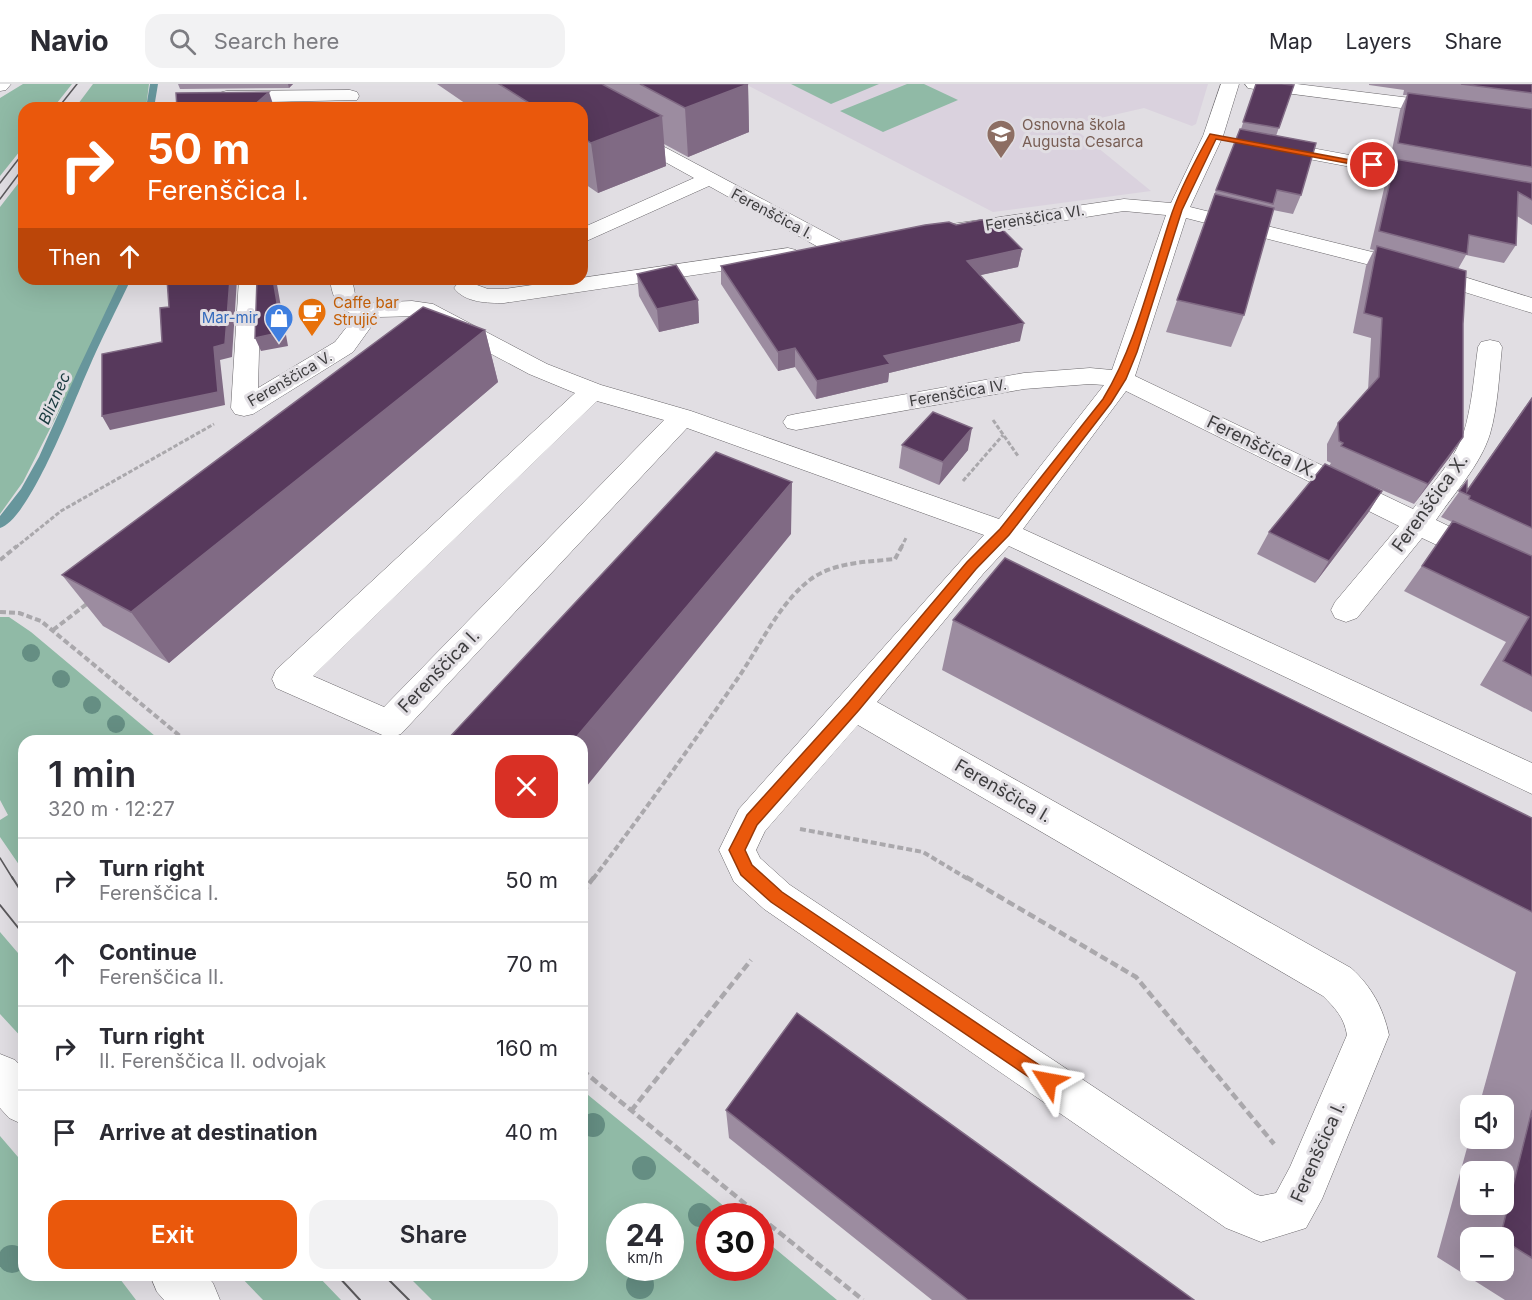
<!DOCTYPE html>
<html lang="en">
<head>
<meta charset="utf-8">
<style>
  body { margin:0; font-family:Inter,sans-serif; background:#f2f2f3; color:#2b2b33; height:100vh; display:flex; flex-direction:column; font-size:22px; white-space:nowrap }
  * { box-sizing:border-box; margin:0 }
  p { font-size:20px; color:#7c7c81 }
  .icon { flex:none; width:33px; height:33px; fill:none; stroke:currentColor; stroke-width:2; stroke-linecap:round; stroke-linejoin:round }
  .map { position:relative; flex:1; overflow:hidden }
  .panel { position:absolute; left:18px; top:651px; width:570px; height:546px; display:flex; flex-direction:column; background:#fff; border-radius:18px; box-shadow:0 6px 24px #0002 }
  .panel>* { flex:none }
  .banner { position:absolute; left:18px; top:18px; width:570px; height:183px; border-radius:18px; box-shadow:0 6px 24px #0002; background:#ea580c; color:#fff; overflow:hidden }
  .tools { position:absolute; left:1460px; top:1011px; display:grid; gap:12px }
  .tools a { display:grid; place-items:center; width:54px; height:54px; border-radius:12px; background:#fff; box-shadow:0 6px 24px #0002; font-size:30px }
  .speed { position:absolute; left:606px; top:1119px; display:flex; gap:12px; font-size:30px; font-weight:700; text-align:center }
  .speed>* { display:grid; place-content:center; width:78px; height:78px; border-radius:50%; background:#fff; box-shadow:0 6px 24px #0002; line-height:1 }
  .speed small { font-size:15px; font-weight:400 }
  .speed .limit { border:9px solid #d22; background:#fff; color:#111 }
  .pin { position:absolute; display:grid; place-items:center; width:51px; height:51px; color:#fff; margin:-26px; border:3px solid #fff; border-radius:50%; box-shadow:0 2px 6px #0007 }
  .me { position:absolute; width:66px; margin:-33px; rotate:304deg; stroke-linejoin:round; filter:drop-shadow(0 0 4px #0008) }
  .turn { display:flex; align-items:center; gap:21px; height:126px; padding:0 30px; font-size:27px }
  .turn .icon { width:78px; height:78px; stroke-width:2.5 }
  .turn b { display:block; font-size:42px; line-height:51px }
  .then { display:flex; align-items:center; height:57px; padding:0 30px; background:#0003; gap:12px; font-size:22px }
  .round { display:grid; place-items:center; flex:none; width:63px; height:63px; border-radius:18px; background:#f2f2f3 }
  .summary { display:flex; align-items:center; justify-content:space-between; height:102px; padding:0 30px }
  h1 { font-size:36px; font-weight:600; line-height:45px }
  .action { display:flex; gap:12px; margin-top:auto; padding:12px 30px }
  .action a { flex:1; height:69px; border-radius:18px; background:#ea580c; color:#fff; font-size:24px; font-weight:600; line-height:69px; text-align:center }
  .action a+a { background:#f2f2f3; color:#2b2b33 }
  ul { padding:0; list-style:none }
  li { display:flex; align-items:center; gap:18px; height:84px; padding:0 30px; border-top:2px solid #e1e1e2 }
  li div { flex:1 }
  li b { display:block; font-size:22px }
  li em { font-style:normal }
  header { display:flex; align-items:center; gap:36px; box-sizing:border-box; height:84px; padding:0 30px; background:#fff; border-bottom:2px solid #e1e1e2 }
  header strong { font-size:28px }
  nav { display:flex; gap:33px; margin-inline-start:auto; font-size:21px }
  .search { width:420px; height:54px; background:#f2f2f3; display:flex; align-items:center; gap:15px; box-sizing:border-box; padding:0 21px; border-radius:18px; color:#7c7c81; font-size:22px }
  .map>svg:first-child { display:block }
  .built { fill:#dad2de }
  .green { fill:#90baa6; fill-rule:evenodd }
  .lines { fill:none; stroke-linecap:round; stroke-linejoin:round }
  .stream { fill:#67969c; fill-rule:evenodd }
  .minor-casing { stroke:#69666a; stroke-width:1 }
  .path-far2 { stroke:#aaa8ac; stroke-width:3; stroke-dasharray:4.5 2; stroke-linecap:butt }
  .path-far1 { stroke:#aaa8ac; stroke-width:4; stroke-dasharray:6 3; stroke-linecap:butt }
  .path { stroke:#aaa8ac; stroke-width:4.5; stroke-dasharray:8 4; stroke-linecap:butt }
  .minor { fill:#fff; fill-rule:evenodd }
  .tram-far1 { stroke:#5b595c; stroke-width:1.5 }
  .tram { stroke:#5b595c; stroke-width:2 }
  .tree { fill:#658e83 }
  .wall { fill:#9c8ca0; fill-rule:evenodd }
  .shaded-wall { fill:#806a84 }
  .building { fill:#57395c; stroke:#806a84; stroke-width:1.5 }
  .route { fill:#ea580c; stroke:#983908; stroke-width:1.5 }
  .labels { text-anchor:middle; stroke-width:6; stroke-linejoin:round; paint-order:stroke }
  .far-education-label { font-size:15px; fill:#785e54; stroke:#e1dee3; text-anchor:start }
  .far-street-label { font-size:15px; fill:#3d3c3e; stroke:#e1dee3 }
  .far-food-label { font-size:15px; fill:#c56008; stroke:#e1dee3; text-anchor:start }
  .far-shop-label { font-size:15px; fill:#366cbe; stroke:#e1dee3; text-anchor:end }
  .far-water-label { font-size:16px; font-style:italic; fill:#193a3e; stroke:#e1dee3 }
  .street-label { font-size:18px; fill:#3d3c3e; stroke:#e1dee3 }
</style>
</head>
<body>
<header>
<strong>Navio</strong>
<div class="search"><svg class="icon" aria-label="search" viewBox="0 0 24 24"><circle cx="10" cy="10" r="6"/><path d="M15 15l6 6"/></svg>Search here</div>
<nav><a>Map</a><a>Layers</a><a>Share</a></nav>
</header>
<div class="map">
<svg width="1532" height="1216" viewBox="0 0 1532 1216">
  <rect width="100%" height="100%" fill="#e1dee3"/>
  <path class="built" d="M745,0H1208L1196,40L1192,42L1144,24L1070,41L1151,107L993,128Z"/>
  <path class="green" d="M23,0H72L53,24H24V62L0,92V14Z
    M93,0H149L146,24H75Z
    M791,0H879L831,20Z
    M907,0H924L958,16L883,48L840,27Z
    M24,92V195H123L92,262L23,398L0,430V123Z
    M0,533H9L31,548L161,657H24V788L0,753V736L8,731L0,716Z
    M0,848L24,876V956L0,930Z
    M582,1006L736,1132H710V1184H760L761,1153L837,1216H432L407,1191H582ZM670,1132V1184H620V1132Z
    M0,1052L24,1080V1191H117L136,1216H0Z
    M239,1191H317L341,1216H263Z"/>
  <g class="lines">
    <path class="stream" d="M150,0H158L154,24H146Z
      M121,195H131C117,225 101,255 88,286C74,317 30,435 0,444V432L21,405L39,373L78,286Z"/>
    <g class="minor-casing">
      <path id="minor" d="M0,0H11L6,6L0,7Z
        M1221,0H1239L1223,52L1190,123L1429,182L1532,214V229L1413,192L1186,134L1135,292L1413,425C1430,402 1453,378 1463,351C1472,323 1474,292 1478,263L1481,258L1490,256L1499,258L1502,263C1499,292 1498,322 1490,350C1480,382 1454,409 1436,436L1532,482V506L1422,454L1357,534L1346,538L1335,534L1331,526L1335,518L1399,442L1126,307L1023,445L1532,679V710L1009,462L983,490L877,618L1351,884C1372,903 1383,924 1389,951L1322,1115L1306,1144L1261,1158L1226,1144L764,825L734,798L719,766L739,725L984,451L687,344L401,650L389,654L276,604L272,595L276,586L575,309L529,290L420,232L378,233L353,268L253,330L244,332L235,330L231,324L239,195H261L258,304L335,258L356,231C337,226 332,212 330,195H352L355,210L365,219L412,217L433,220L547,280L601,301L691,327L999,435L1104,301L1090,300L1024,305L796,346L787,344L783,338L787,332L796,330L1024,289L1090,284L1112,286L1166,131L1124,127L952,154L944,152L941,147L944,142L952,140L1124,115L1171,119L1203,52ZM597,317L664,336L384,623L313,592ZM858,641L1323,912C1335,924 1344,933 1347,951L1290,1083L1276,1109L1261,1112L1255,1110L790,801L760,774L756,766L765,747Z
        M1245,0H1297L1532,29V41L1254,5L1248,4Z
        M350,6L357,8L359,12L357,16L226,19L219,17L217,13L219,9L226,7Z
        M625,42L845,159L848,164L845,169L837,171L829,169L709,102L582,159V144L694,94L618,52L615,48L618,44Z
        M1268,56L1436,87L1443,89L1446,93L1443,97L1436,99L1261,66L1258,62L1261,58Z
        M788,164L796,166L799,171L796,176L504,219C488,219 465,219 454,204L458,199L466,197L488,205H504Z
        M0,970L15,976L24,986V1041L9,1034L0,1024Z
        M150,1191H206L213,1199L220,1216H164L157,1208Z"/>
    </g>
    <path class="path-far2" d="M993,336L1018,372
      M963,397L1003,351
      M15,464L61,427L214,340
      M901,464L906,454"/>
    <path class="path-far1" d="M0,476L17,462
      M0,528L19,529L41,537L186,657
      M53,546L88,519
      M800,745L923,768L968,795
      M593,795C643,729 691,662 738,594C760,562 779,519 811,495C835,478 867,478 895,475L902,462"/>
    <path class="path" d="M966,793L1136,893L1274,1060
      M582,809L594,793
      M582,986L760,1132
      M631,1027L751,876
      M760,1133L863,1216"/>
    <use href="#minor" class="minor"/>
    <path class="tram-far1" d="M58,24L77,0
      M0,99L24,68
      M0,115L24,83
      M0,774L13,795"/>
    <path class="tram" d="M12,793L24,812
      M0,821L24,851
      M337,1191L360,1216
      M384,1191L409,1216"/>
  </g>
  <g class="tree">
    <circle cx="31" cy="569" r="9"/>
    <circle cx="61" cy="595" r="9"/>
    <circle cx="92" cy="621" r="9"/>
    <circle cx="116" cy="640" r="9"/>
    <circle cx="593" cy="1041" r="12"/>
    <circle cx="644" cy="1084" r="12"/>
    <circle cx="700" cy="1131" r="12"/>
    <circle cx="12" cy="1175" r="14"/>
    <circle cx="640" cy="1201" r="14"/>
  </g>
  <path class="wall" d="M178,0H293L289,4L180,5Z
    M437,0H748L749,48L688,73L664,60L666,82L598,109L582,98V24H472Z
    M1256,0L1294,1L1276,52L1301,111L1293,130L1273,126L1244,231L1231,263L1166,248L1216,106L1241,45Z
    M1369,0H1532V141L1517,132L1516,161L1504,179L1466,171L1458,185L1463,240V353L1449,374L1414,420L1357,395L1382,407L1368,429L1315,499L1257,470L1269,448L1329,382L1331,379L1327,377V360L1338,339L1368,306L1371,254L1353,249L1366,182L1374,166L1370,165L1387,92L1394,77L1390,76L1400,26L1407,11H1403L1404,6L1369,1Z
    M956,141L1022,165L1018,183L980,191L1020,257L889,289L888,298L816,315L795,283L778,287L721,200V182Z
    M637,190L698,216L699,239L659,248L639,212Z
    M485,246L498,298L169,579L103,542L62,491Z
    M1532,313V628L1480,601L1506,558L1404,507L1451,441L1450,440L1452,438L1441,433L1467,397V406Z
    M902,361L968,366L939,401L899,384Z
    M953,536L1532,734V1216H1505L1437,1173L1470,1053V1054H1503V1022H1479L1516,888L942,586ZM1470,1088H1503V1120H1470ZM1470,1154H1503V1186H1470Z
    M726,1026L1194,1216H932L729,1054Z"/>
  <path class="shaded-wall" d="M288,0H293L289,4Z
    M748,0L749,48L688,73L685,24Z
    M269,8L273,20L269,24H251Z
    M662,32L666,82L598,109L591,59Z
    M1022,165L1018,183L963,195L967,177Z
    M230,195H237L232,273L220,276L225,321L110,346L102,332L214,263Z
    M273,195H276L288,262L261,267L255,254Z
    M698,216L699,239L659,248L657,225Z
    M1024,239L1020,257L889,289L888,298L816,315L817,297L884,272Z
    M485,246L498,298L169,579L131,528Z
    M795,264V283L778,287V268Z
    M972,344L968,366L939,401L943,378Z
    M1463,353L1449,374L1414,420L1428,400Z
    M792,398L791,450L582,708V657H573Z
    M1382,407L1368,429L1315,499L1329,477Z"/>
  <path class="building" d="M499,0H602L662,32L591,59L582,53V24H537Z
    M640,0H748L685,24Z
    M1256,0H1282L1294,1L1279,44L1243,38Z
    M1461,0H1532V9Z
    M269,8L251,24H177L176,9Z
    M1408,9L1532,25V83L1398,59Z
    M1240,45L1316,59L1301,111L1277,106L1273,120L1216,106Z
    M1395,75L1532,99V116L1518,108L1516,161L1469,151L1467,170L1379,147Z
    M1215,110L1274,124L1244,231L1177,216Z
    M991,134L1022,165L967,177L1024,239L884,272L890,280L817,297L795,264L778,268L721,182L925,141L949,138L956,141Z
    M1377,162L1466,187L1463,240V353L1428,400L1341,362L1343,359L1339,357L1338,339L1379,293L1382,234L1364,229Z
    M676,181L698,216L657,225L637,190Z
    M167,195H230L225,260L214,263L218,308L102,332V270L162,258L160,224L169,223Z
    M257,195H273L282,248L255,254Z
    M423,223L485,246L131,528L62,491Z
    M1532,314V444L1469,415L1470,412L1459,407L1467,397V407Z
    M933,328L972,344L943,378L902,361Z
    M716,368L792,398L573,657H446Z
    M1325,380L1382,407L1329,477L1269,448Z
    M1453,437L1532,472V592L1503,577L1529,533L1422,482Z
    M1005,474L1532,734V828L953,536Z
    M797,929L1194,1216H968L726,1026Z
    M1532,1026V1174L1503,1156V1154H1500Z"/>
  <path class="route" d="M1210,50L1377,81L1373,84L1216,55L1182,126L1137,268L1126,295L1111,319L1009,451L976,485L859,626L757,741L745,766L752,781L782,808L1054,991L1057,997L1054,1003L1048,1006L771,818L741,791L729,766L747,731L849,618L967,478L1000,445L1103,315C1137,259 1151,191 1172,129C1181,103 1196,75 1210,50Z"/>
  <defs>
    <g id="school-pin" transform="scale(1.5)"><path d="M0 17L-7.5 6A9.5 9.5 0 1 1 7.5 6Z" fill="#8d6e63" stroke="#e1dee3"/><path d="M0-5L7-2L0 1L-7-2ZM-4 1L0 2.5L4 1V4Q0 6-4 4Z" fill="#fff"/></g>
    <g id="cafe-pin" transform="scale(1.5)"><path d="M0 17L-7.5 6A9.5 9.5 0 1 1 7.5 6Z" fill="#e8710a" stroke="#e1dee3"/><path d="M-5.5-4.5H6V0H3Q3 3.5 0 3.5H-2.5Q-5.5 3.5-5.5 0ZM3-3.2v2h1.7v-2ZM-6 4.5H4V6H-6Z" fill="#fff"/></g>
    <g id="shop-pin" transform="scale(1.5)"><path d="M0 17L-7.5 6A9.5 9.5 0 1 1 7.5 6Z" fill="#3f7fe0" stroke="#e1dee3"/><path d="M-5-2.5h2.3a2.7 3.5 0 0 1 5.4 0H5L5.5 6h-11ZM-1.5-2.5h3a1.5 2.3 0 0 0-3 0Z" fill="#fff"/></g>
  </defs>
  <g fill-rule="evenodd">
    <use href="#school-pin" x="1001" y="50"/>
    <use href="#cafe-pin" x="312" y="228"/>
    <use href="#shop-pin" x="279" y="234"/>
  </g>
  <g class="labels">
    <g class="far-education-label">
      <text x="1022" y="46">Osnovna škola<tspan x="1022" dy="17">Augusta Cesarca</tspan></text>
    </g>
    <g class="far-street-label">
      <text transform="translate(772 130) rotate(28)" y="5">Ferenščica I.</text>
      <text transform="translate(1035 134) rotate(-9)" y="5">Ferenščica VI.</text>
      <text transform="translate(290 295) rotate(-30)" y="5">Ferenščica V.</text>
      <text transform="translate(958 309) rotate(-10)" y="5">Ferenščica IV.</text>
    </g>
    <g class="far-food-label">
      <text x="333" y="224">Caffe bar<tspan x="333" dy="17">Strujić</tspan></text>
    </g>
    <g class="far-shop-label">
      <text x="258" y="239">Mar-mir</text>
    </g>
    <g class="far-water-label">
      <text transform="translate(54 314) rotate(-66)" y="6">Bliznec</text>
    </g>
    <g class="street-label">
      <text transform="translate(1262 363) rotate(26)" y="6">Ferenščica IX.</text>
      <text transform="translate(1430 419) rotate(-54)" y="6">Ferenščica X.</text>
      <text transform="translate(439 587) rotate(-46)" y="6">Ferenščica I.</text>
      <text transform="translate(1003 707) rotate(30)" y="6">Ferenščica I.</text>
      <text transform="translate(1318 1068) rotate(-66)" y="6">Ferenščica I.</text>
    </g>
  </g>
</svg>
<div class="tools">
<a><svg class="icon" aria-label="sound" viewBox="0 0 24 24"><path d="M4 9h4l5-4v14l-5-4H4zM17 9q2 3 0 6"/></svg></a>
<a>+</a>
<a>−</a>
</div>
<div class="speed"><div>24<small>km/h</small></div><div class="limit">30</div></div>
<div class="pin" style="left:1373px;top:81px;background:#d93025"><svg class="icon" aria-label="arrive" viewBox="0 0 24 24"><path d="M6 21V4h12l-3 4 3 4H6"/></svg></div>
<svg class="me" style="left:1048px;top:997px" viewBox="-20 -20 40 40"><path d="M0-17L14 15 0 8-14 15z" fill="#ea580c" stroke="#fff" stroke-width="4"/></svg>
<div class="banner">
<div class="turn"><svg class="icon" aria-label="right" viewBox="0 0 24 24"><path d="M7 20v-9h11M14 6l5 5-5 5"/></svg><div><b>50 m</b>Ferenščica I.</div></div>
<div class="then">Then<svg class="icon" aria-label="ahead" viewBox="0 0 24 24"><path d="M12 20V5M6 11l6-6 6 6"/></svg></div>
</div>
<section class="panel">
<div class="summary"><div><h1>1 min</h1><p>320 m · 12:27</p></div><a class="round" style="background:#d93025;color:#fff"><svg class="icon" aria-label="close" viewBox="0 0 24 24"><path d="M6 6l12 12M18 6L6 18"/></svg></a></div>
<ul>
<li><svg class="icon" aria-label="right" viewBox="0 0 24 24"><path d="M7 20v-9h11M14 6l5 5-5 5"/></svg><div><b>Turn right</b><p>Ferenščica I.</p></div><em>50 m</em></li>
<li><svg class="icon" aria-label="ahead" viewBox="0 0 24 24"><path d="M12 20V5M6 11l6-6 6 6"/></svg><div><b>Continue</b><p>Ferenščica II.</p></div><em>70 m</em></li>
<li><svg class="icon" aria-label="right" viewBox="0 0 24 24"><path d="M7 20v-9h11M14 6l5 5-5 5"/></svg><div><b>Turn right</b><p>II. Ferenščica II. odvojak</p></div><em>160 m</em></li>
<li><svg class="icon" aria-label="arrive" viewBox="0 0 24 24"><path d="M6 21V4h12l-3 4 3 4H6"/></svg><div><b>Arrive at destination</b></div><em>40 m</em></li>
</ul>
<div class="action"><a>Exit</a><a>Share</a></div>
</section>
</div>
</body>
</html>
